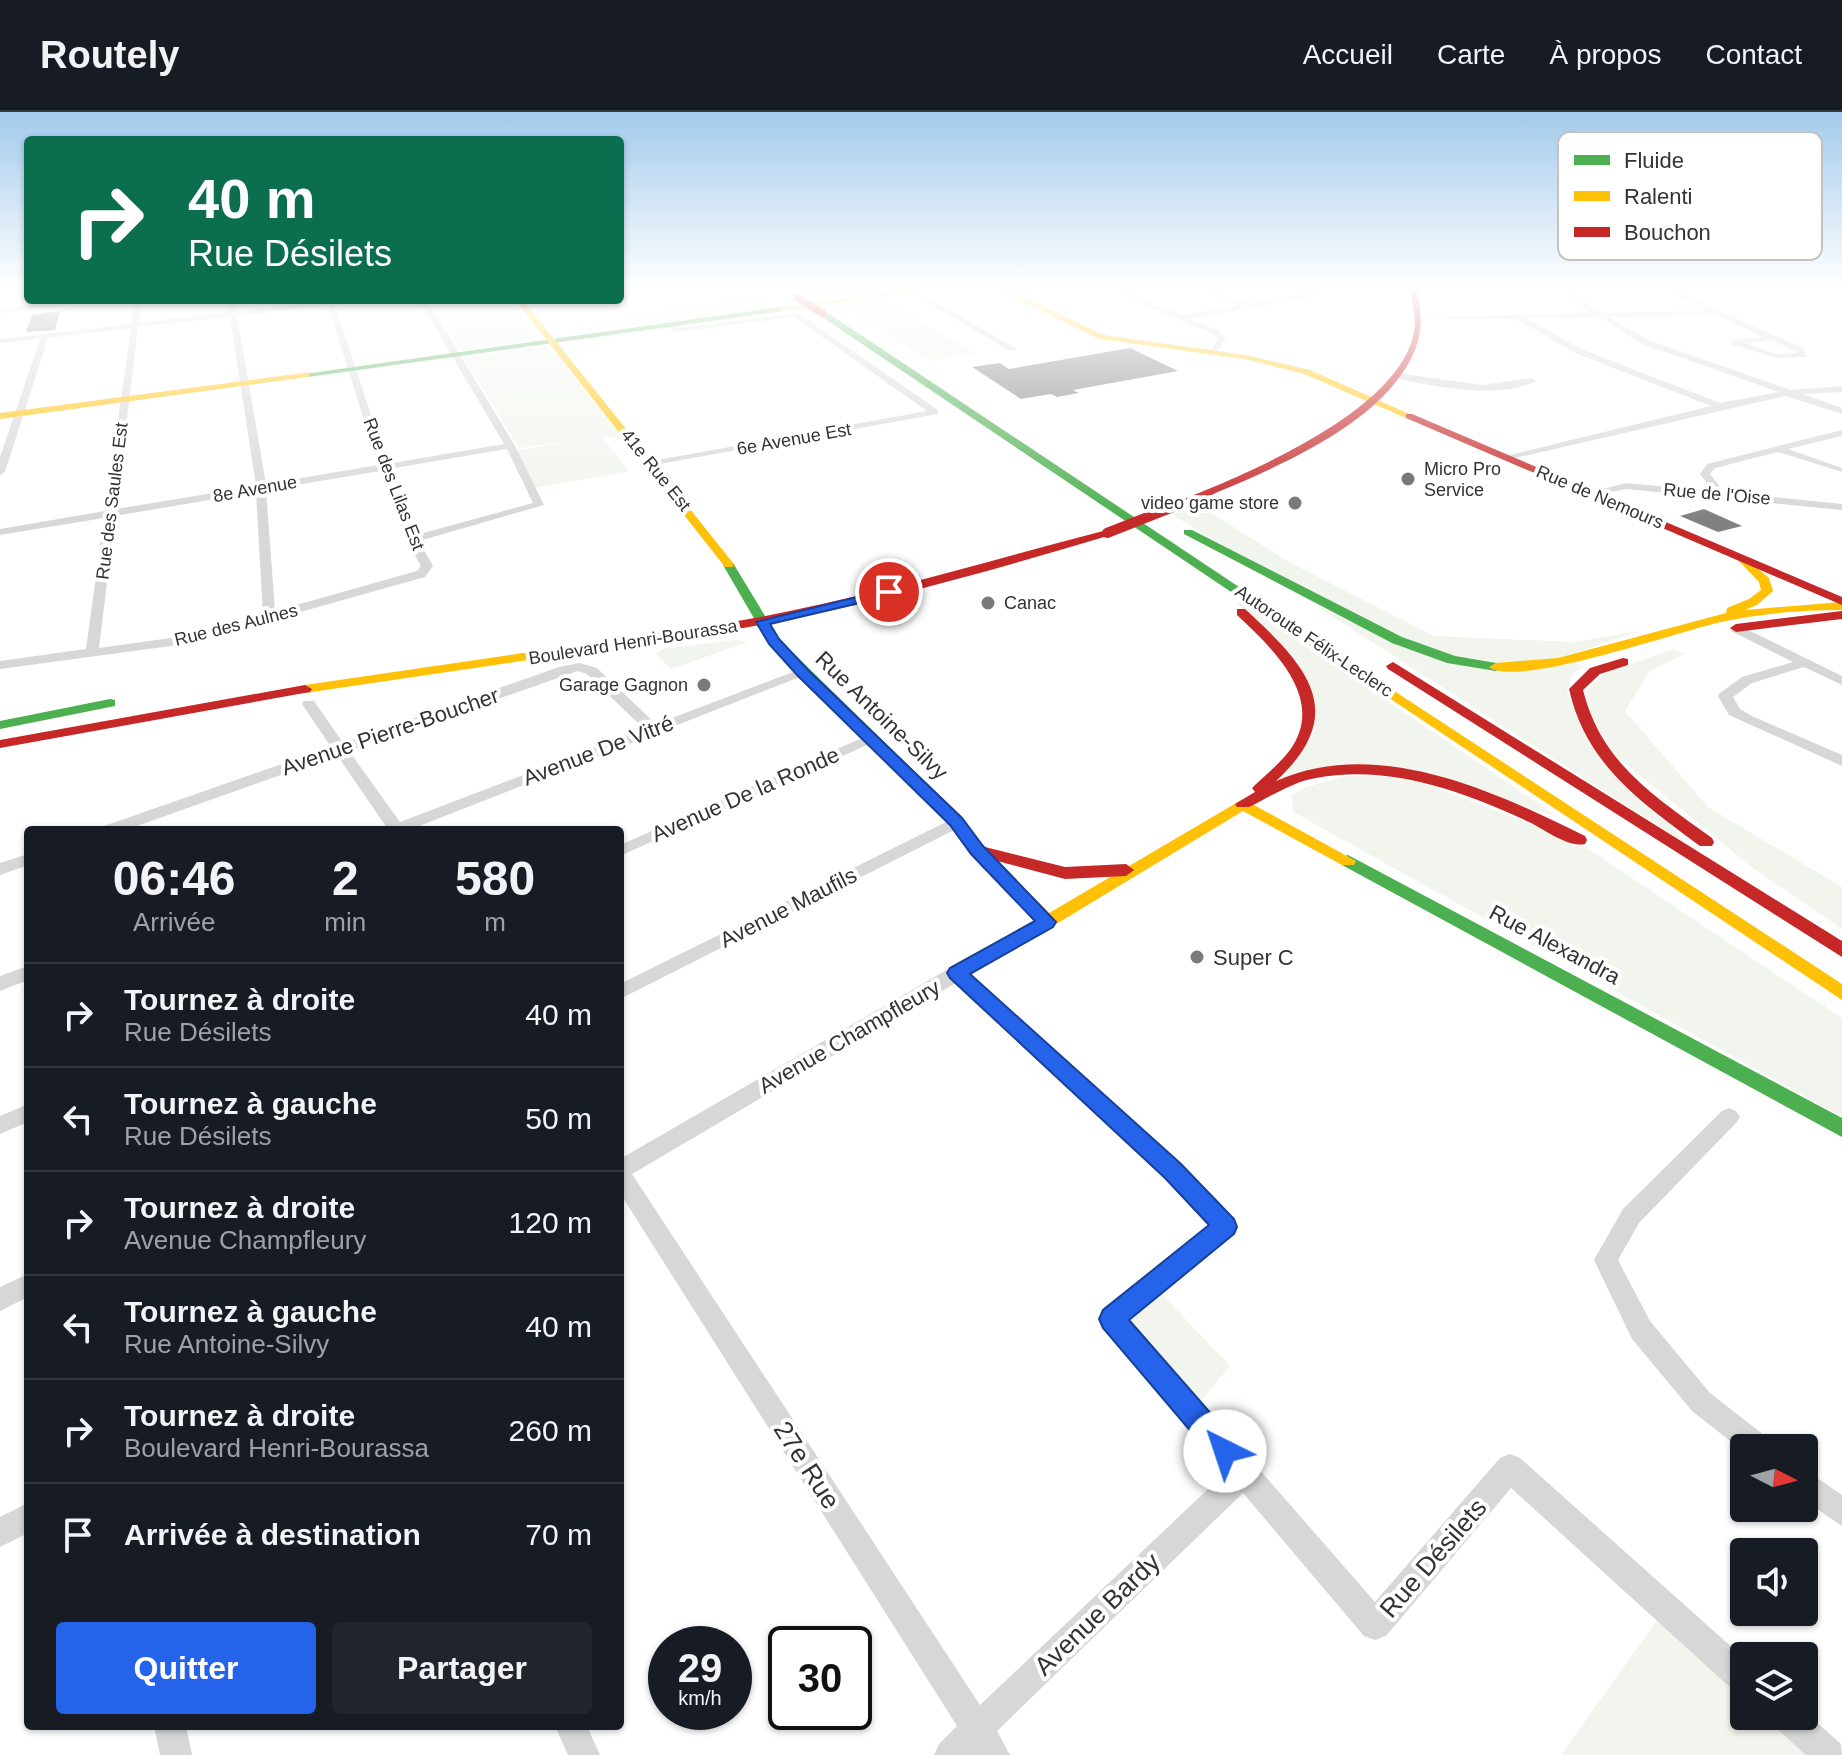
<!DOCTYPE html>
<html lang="fr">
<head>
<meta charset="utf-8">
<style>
  body { margin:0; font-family:Helvetica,sans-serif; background:#20242c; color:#f1f3f6; height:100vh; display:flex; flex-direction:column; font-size:30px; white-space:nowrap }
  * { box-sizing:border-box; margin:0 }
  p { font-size:26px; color:#9ea1a6 }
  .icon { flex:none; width:44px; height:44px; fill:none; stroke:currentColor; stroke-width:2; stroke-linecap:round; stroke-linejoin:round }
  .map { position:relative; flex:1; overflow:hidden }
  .side { position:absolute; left:24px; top:714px; width:600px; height:904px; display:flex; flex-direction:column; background:#171b24; border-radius:8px; box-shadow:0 2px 6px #0004 }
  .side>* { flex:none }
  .hud { position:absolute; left:24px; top:24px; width:600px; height:168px; border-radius:8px; box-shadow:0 2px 6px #0004; background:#0b6e4f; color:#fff; overflow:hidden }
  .needle { width:52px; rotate:96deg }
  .buttons { position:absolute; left:1730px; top:1322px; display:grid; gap:16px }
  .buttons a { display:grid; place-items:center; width:88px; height:88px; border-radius:8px; background:#171b24; box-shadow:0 2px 6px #0004; font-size:40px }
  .speed { position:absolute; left:648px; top:1514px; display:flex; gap:16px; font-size:40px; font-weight:700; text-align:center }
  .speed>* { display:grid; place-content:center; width:104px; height:104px; border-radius:50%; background:#171b24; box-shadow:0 2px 6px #0004; line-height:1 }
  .speed small { font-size:20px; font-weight:400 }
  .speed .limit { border:4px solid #111; border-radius:12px; background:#fff; color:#111 }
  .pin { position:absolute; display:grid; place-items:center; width:68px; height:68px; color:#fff; margin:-34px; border:4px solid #fff; border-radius:50%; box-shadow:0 2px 8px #0007 }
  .me { position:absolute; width:88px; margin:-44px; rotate:319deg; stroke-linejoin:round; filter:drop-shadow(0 0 6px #0008) }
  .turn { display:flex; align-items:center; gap:28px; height:168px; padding:0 32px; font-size:36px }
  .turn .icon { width:104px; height:104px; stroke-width:2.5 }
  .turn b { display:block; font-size:56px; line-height:68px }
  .eta { display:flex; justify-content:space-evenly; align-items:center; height:136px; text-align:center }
  .eta b { font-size:48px; font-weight:700; line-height:56px }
  .primary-button { display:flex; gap:16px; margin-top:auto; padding:16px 32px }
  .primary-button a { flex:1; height:92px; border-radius:8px; background:#2563eb; color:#fff; font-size:32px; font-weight:700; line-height:92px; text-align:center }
  .primary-button a+a { background:#20242c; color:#f1f3f6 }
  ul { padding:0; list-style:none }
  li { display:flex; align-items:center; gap:24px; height:104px; padding:0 32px; border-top:2px solid #363941 }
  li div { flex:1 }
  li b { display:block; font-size:30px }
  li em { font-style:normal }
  header { display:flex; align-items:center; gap:48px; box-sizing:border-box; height:112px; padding:0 40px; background:#171b24; border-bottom:2px solid #363941 }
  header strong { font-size:38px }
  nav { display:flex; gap:44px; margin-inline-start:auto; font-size:28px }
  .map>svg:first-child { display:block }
  .green { fill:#f1f5ed }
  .building { fill:#818181 }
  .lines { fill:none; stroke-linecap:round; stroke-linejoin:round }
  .street { fill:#d7d7d7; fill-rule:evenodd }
  .fast { fill:#4caf50; fill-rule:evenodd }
  .slow { fill:#ffc107; fill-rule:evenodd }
  .jam { fill:#c62828; fill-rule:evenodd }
  .jam-bridge-far1 { stroke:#c62828; stroke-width:8 }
  .jam-bridge { stroke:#c62828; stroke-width:10 }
  .route { fill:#2563eb; stroke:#184099; stroke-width:2 }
  .poi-dot { fill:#7a7a7a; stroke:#fff; stroke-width:3 }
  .labels { text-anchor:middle; stroke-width:8; stroke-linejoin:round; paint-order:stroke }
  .far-street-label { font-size:18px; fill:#333; stroke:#fff }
  .far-poi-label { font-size:18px; fill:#333; stroke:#fff; text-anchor:start }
  .street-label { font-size:22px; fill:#333; stroke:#fff }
  .poi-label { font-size:22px; fill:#333; stroke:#fff; text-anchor:start }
  .near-street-label { font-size:26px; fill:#333; stroke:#fff }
  .key { fill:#fff; stroke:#c2c2c2; stroke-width:2 }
  .key-label { font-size:22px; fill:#333 }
</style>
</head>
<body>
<header>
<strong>Routely</strong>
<nav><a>Accueil</a><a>Carte</a><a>À propos</a><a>Contact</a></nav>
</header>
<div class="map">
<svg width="1842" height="1643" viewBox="0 0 1842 1643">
  <rect width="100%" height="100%" fill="#fff"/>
  <path class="green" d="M759,185L771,193L784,194L635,214L623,205Z
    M883,187L886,189L975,241L928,249L845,193Z
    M429,188H509L539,226L461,238Z
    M548,234L624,326L601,324L629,359L531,377L513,339L584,327L519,336L464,246Z
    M1197,392L1289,450L1434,524L1575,530L1644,518L1547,550L1446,545L1254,453L1173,403Z
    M1242,490L1558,705L1380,655L1278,673L1316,618L1265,515L1236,491Z
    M1316,494L1429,545L1576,551L1584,555L1572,562L1567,583L1685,731Z
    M734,528L748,530L671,557L656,542L663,537Z
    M1674,537L1685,542L1650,559L1625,599L1708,695L1842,775V817L1754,757L1615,643L1594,615L1584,580L1606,560Z
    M1347,664L1408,665L1578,730L1842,906V1005L1293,700L1292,683L1306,675Z
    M1153,1173L1230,1254L1194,1298L1119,1222Z
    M1666,1496L1744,1567V1604H1786L1830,1643H1561Z"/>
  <path class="building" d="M60,199L55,218L26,220L32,203Z
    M1130,236L1178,259L1073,278L1079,281L1057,285L1051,282L1021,287L972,255L1000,251L1009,257Z
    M1704,397L1742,414L1718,420L1680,404Z"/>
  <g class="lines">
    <path class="street" d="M904,177H913L1017,237L1010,239Z
      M1109,177H1119L1182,203L1239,194L1202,177H1212L1248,192L1322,177L1312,185L1189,207L1218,218L1226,227L1213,243L1209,241L1218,227L1212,222Z
      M1575,177H1584L1573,182L1602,201L1706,199L1661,177H1671L1803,236L1807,245L1776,246L1730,232L1733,228L1763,225L1715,203L1609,205L1648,228L1791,278L1842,274V280L1803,282L1842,296V302L1786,284L1506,348V344L1711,294L1575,241L1516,207L1413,206L1592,201L1566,181ZM1599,205L1642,232L1779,280L1720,291L1581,237L1527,206ZM1772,228L1797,240L1798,241L1777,242L1745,231Z
      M80,188H103L0,201V197Z
      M134,188H142L139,211L229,200L227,188H235L236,200L326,188H360L335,193L387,352L504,332L419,188H427L515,334L544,393L419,429L433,454L425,465L186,532L0,557V549L86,537L104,406L0,423V417L105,399L131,216L48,226L5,360L0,363V345L40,227L0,231V227L131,212ZM328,193L378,353L266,372L237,204ZM230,205L256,374L116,397L138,215ZM507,337L533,391L416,423L389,357ZM380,359L406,427L421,454L417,459L275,499L266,378ZM256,380L263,503L185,524L99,536L115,404Z
      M798,201L938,298V302L648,354L647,352L652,349L927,299L794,205L675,220L665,213L669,211L677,216Z
      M1397,261L1482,273L1532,266L1536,269C1500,288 1433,274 1394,266Z
      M1842,318V324L1788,337L1842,356V360L1778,340L1715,356L1710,362L1724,380L1842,392V398L1626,377L1592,384L1587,381L1626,371L1713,379L1700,362L1707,352Z
      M1736,512L1842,564V573L1804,555L1752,571L1733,585L1740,597L1752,604L1842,643V654L1729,603L1718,584L1720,581L1742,565L1793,550L1731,519L1730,516Z
      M579,551L597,556L656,612L798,558L803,557L810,561L409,718H386L387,716L337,643L126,718H102L104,714L331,635L302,592L304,589H314L343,631L559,555ZM578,559L587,562L644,617L400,710L349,639Z
      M871,622L876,623V629L620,744V733Z
      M956,705L962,706L964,710L962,714L620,887V872Z
      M28,742V753L0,763V751Z
      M1047,804L1053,806L1056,810L1053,814L971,863L1181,1052L1234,1108L1238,1115L1234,1122L1129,1208L1375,1490L1500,1346L1510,1342L1520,1346L1744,1546V1582L1733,1578L1511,1376L1386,1524L1375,1528L1364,1524L1243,1381L997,1619L1010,1643H934L939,1632L957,1614L620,1081V1047L950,856ZM956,871L1165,1066L1210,1114L1103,1199L1100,1207L1103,1215L1226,1360L980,1593L632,1062Z
      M28,854V868L0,879V864Z
      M28,992V1010L0,1022V1004Z
      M1729,996L1736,999L1740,1005L1736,1011L1639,1111L1618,1148L1650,1209L1710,1281L1769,1327L1773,1336H1744V1340L1692,1299L1632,1227L1594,1148L1623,1097L1722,999Z
      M28,1162V1185L0,1199V1175Z
      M1804,1357L1842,1383V1414L1804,1388Z
      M28,1391V1421L0,1435V1405Z
      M1804,1599L1841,1632L1842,1643H1806L1775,1615L1770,1604H1804Z
      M154,1614H186L192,1643H160Z
      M555,1614H587L600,1643H568Z"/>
    <path class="fast" d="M780,195L783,199L308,265L304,262Z
      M819,199H825L1389,575L1382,579L1377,578L819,203Z
      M1184,418H1192L1402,525L1455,544L1496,551L1503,555L1496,559L1447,551L1392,531L1184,422Z
      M725,451H733L779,527L962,706L983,734L1027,779L1030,783L1027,787H1015L971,742L950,714L769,532L723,453Z
      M110,587L115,588V594L0,617V609Z
      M1348,743L1842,1006V1025L1342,753L1340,749L1342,745Z"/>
    <path class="slow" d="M799,177H807L818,185L812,186Z
      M908,177H930L780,199L776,197Z
      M996,177H1006L1104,223L1245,243L1310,258L1414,304L1406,306L1304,262L1245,247L1099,227Z
      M515,188H523L733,451V455H725Z
      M311,260L308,265L0,307V301Z
      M1743,444L1769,466L1773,479L1757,493L1745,498L1842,490V498C1803,498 1765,501 1726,509C1684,517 1518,577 1489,555L1496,551L1558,546L1726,501L1727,496L1749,487L1761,478L1759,470L1737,447Z
      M714,513L720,517L719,520L305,581L298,577L305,573Z
      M1382,571L1842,872V888L1377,578L1375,575Z
      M1243,687L1356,749L1354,753H1342L1243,699L1053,814H1041L1012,783L1021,777L1027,779L1049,801Z"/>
    <path class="jam" d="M1410,177H1417C1423,206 1423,228 1407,254C1371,314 1282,353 1220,379C1207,385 1189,396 1174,395V391C1242,364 1400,300 1414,220C1417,206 1412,191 1410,177Z
      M1406,302H1412L1842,485V493L1406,306Z
      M1107,418L1111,419V423C980,462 849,499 714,521L708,517L714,513C848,492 976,452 1107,418Z
      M1237,497H1245C1306,553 1351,600 1276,669C1377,624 1494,679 1585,724L1587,728L1585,732C1568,736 1544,717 1529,710C1463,679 1389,652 1316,666C1292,670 1270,685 1249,695H1237L1235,692L1255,680L1252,676L1255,673C1267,662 1280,651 1290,638C1327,586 1272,536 1237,503Z
      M1842,499V507L1736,520L1730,516L1736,512Z
      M1623,546L1628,547V553L1600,562L1583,578C1601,651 1654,684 1712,726L1714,730L1712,734H1700C1641,690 1586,653 1569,577L1590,556Z
      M1393,550L1842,829V845L1388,557L1386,554Z
      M305,573L312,577L310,580L0,636V628Z
      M981,734L1065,755L1126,752L1134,758L1126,764L1065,767L975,743L973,739L975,735Z"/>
    <path class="jam-bridge-far1" d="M797,185L822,201"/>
    <path class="jam-bridge" d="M1107,421L1178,393"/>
  </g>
  <linearGradient id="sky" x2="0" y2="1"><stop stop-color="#a3caec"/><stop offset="0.43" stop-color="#fff"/><stop offset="1" stop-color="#fff" stop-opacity="0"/></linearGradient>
  <rect width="1842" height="407" fill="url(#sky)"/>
  <path class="route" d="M889,477L895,480L894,483L770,512L779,527L808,558L962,706L983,734L1056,810L1053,815L970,862L1181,1052L1234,1107L1237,1115L1234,1122L1129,1208L1235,1329L1239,1339L1235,1348L1225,1352L1215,1348L1103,1216L1099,1207L1103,1198L1209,1113L1165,1066L950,866L947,861L950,856L1035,809L971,742L950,713L798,564L769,532L756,510Z"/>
  <g class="poi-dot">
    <circle cx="1408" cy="367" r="8"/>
    <circle cx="1295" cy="391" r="8"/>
    <circle cx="988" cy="491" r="8"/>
    <circle cx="704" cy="573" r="8"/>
    <circle cx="1197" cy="845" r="8"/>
  </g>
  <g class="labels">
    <g class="far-street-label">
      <text transform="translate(794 327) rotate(-10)" y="6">6e Avenue Est</text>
      <text transform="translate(656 358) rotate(51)" y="6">41e Rue Est</text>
      <text transform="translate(394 372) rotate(69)" y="6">Rue des Lilas Est</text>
      <text transform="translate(255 377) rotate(-10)" y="6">8e Avenue</text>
      <text transform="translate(1717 382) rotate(5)" y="6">Rue de l'Oise</text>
      <text transform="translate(1600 385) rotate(23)" y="6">Rue de Nemours</text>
      <text transform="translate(112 389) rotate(-83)" y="6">Rue des Saules Est</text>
      <text transform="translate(236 513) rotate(-14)" y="6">Rue des Aulnes</text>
      <text transform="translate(1314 529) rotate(34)" y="6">Autoroute Félix-Leclerc</text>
      <text transform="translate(633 530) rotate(-9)" y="6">Boulevard Henri-Bourassa</text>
    </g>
    <g class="far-poi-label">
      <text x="1424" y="363">Micro Pro<tspan x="1424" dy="21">Service</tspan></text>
      <text x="1279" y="397" text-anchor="end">video game store</text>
      <text x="1004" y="497">Canac</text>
      <text x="688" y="579" text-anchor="end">Garage Gagnon</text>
    </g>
    <g class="street-label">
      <text transform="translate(882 603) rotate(44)" y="8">Rue Antoine-Silvy</text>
      <text transform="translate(390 619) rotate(-19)" y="8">Avenue Pierre-Boucher</text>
      <text transform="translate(598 638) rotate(-21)" y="8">Avenue De Vitré</text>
      <text transform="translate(745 682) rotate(-24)" y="8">Avenue De la Ronde</text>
      <text transform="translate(788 795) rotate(-27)" y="8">Avenue Maufils</text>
      <text transform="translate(1555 832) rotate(28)" y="8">Rue Alexandra</text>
      <text transform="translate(849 924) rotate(-30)" y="8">Avenue Champfleury</text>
    </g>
    <g class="poi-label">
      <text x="1213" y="853">Super C</text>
    </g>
    <g class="near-street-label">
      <text transform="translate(807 1353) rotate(57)" y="9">27e Rue</text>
      <text transform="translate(1433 1446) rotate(-49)" y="9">Rue Désilets</text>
      <text transform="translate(1097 1502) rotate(-44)" y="9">Avenue Bardy</text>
    </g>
  </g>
  <rect x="1558" y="20" width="264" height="128" rx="12" class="key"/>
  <rect x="1574" y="43" width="36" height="10" fill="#4caf50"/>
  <rect x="1574" y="79" width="36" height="10" fill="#ffc107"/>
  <rect x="1574" y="115" width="36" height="10" fill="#c62828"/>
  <g class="key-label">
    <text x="1624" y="56">Fluide</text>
    <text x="1624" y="92">Ralenti</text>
    <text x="1624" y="128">Bouchon</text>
  </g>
</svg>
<div class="buttons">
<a><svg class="needle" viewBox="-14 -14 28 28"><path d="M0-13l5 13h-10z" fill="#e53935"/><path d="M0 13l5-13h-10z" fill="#9ea1a6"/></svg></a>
<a><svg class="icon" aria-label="sound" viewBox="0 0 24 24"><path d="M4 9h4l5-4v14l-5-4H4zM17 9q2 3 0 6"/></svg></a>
<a><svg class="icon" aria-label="layers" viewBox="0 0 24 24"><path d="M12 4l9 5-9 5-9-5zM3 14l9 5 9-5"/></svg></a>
</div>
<div class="speed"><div>29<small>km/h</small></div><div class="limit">30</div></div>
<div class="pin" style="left:889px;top:480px;background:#d93025"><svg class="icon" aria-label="arrive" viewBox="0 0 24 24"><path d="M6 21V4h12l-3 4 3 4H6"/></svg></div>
<svg class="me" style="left:1225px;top:1339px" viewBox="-20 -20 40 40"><circle r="19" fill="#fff"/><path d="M0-13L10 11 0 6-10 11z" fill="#2563eb"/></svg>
<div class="hud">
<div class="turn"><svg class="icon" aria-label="right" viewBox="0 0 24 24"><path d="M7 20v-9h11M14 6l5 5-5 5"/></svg><div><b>40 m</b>Rue Désilets</div></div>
</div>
<section class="side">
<div class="eta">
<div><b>06:46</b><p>Arrivée</p></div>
<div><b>2</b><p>min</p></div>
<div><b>580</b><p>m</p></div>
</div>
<ul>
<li><svg class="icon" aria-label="right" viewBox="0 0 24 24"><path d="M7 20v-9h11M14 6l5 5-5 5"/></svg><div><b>Tournez à droite</b><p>Rue Désilets</p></div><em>40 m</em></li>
<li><svg class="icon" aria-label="left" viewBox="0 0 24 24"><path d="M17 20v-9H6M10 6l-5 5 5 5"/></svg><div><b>Tournez à gauche</b><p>Rue Désilets</p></div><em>50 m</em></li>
<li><svg class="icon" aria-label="right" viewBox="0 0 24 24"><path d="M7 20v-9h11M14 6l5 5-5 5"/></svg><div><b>Tournez à droite</b><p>Avenue Champfleury</p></div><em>120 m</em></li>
<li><svg class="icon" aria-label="left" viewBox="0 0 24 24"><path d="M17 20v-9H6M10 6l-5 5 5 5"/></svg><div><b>Tournez à gauche</b><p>Rue Antoine-Silvy</p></div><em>40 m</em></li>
<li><svg class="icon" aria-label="right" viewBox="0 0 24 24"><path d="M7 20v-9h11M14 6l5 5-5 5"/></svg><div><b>Tournez à droite</b><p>Boulevard Henri-Bourassa</p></div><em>260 m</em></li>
<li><svg class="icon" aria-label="arrive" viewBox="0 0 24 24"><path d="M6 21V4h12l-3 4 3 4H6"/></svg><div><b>Arrivée à destination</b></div><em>70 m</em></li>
</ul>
<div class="primary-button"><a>Quitter</a><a>Partager</a></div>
</section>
</div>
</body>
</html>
